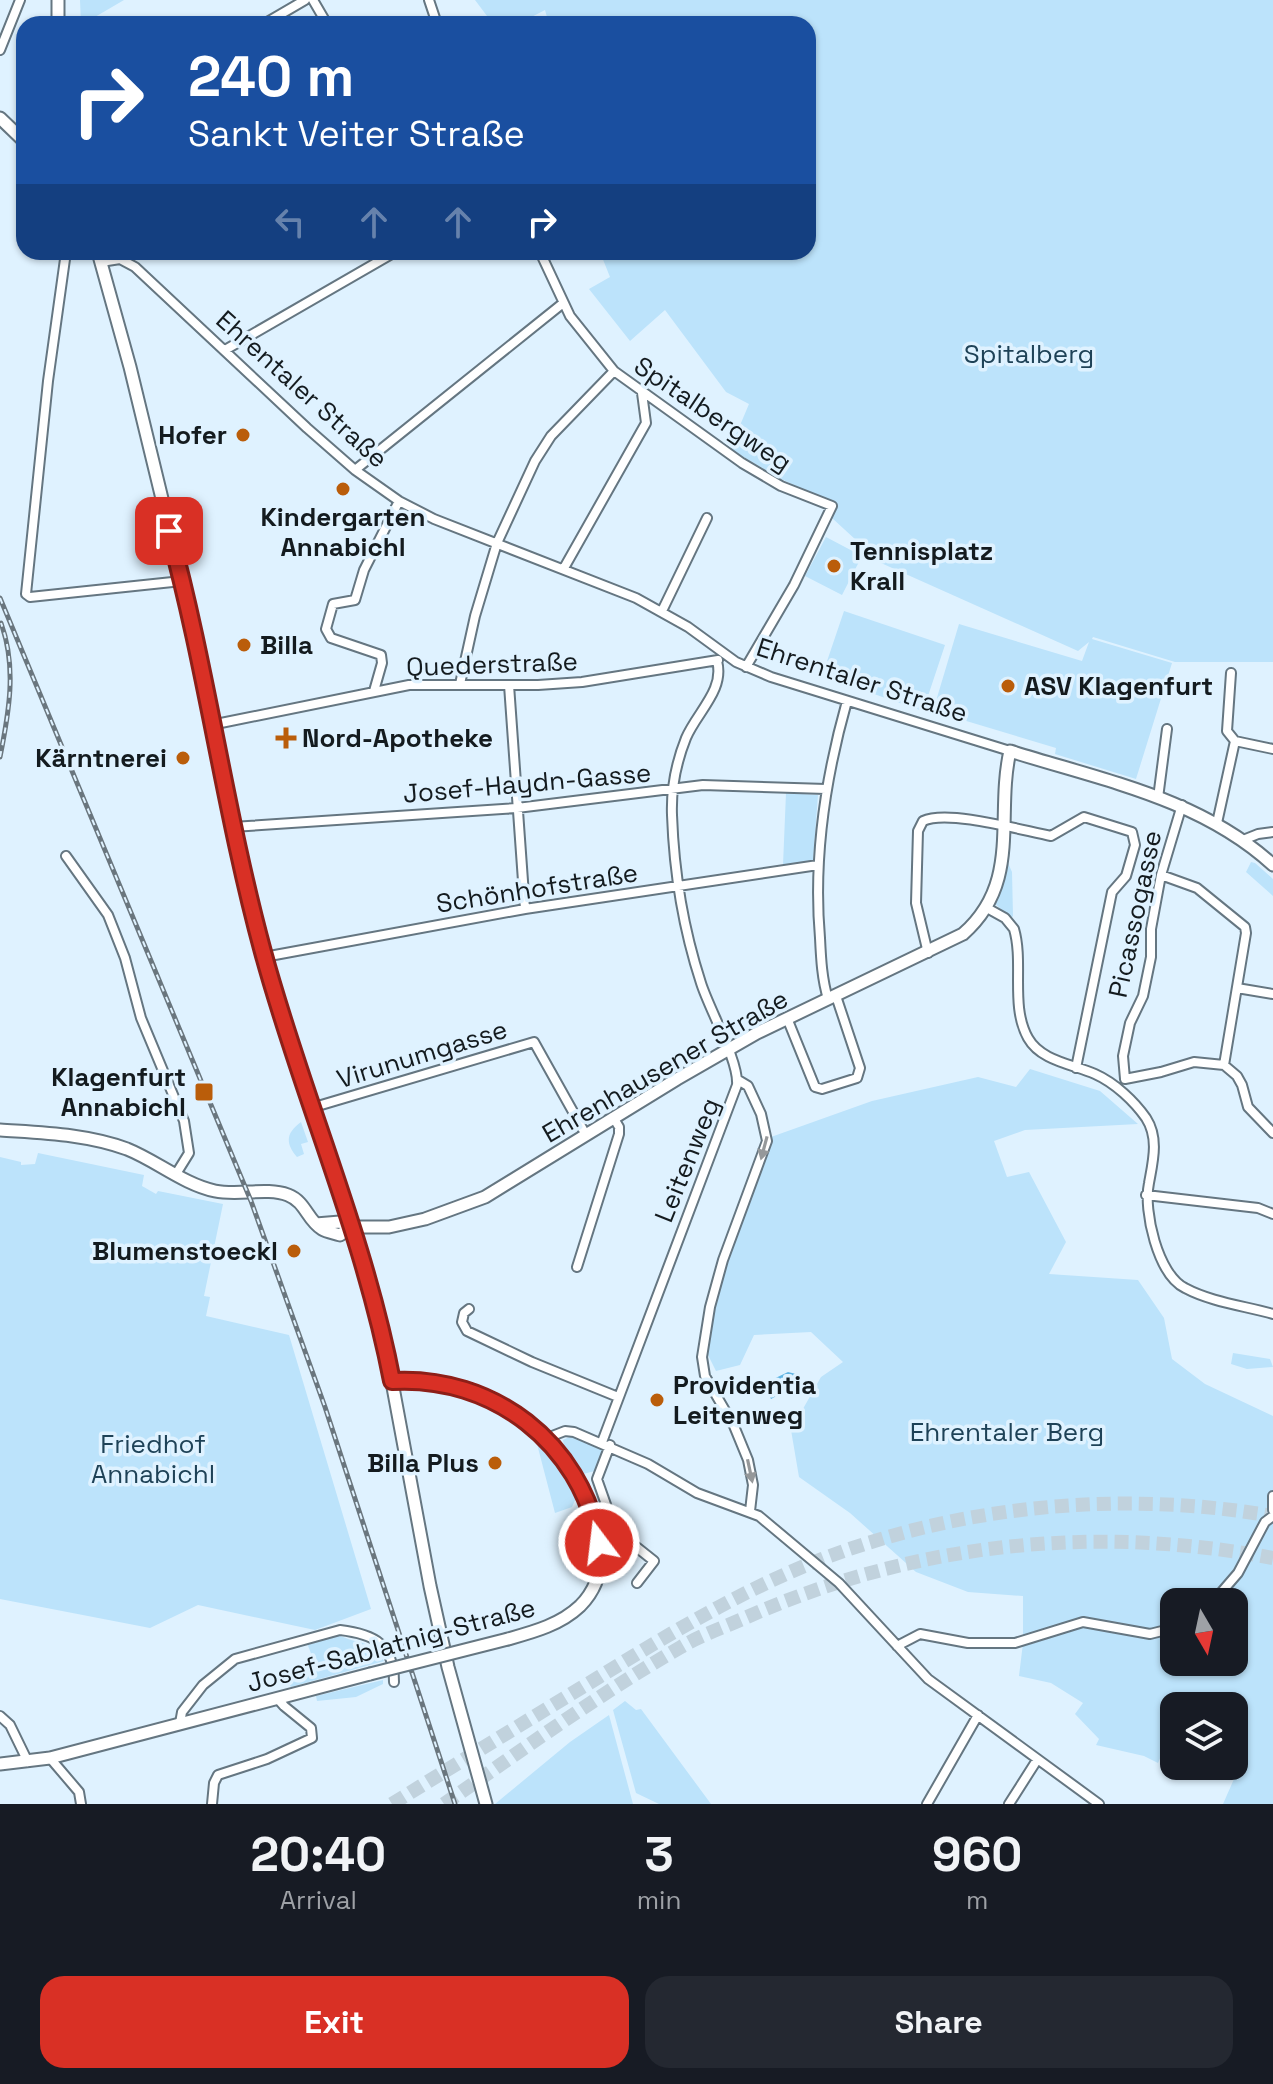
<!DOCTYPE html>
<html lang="en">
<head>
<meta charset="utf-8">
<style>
  body { margin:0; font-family:"Space Grotesk",sans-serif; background:#242831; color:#f1f3f6; height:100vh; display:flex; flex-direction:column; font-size:30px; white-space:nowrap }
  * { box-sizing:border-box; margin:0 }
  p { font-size:26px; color:#9ea1a6 }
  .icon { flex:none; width:44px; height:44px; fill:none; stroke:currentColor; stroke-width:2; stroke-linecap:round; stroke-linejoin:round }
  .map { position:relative; height:1804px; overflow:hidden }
  .panel { display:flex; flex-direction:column; background:#171b24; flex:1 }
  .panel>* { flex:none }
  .guide { position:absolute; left:16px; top:16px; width:800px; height:244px; border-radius:24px; box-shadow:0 2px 6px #0004; background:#1a4fa0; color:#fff; overflow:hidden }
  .needle { width:52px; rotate:171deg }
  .fabs { position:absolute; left:1160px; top:1588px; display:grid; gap:16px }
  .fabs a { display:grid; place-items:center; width:88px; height:88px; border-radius:16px; background:#171b24; box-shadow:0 2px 6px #0004; font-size:40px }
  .pin { position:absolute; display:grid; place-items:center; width:68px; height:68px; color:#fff; margin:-34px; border-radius:16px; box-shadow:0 4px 12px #0006 }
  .me { position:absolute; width:88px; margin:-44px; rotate:345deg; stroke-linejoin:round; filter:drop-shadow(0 0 6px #0008) }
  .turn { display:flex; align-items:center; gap:28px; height:168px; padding:0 40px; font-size:36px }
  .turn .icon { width:104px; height:104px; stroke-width:2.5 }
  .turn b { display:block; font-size:56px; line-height:68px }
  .lanes { display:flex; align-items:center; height:76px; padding:0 40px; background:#0003; justify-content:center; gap:40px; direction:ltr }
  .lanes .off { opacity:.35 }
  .eta { display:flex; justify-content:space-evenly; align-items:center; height:136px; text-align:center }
  .eta b { font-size:48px; font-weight:600; line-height:56px }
  .primary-button { display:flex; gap:16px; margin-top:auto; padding:16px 40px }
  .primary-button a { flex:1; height:92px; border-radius:24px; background:#d93025; color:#fff; font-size:32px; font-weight:600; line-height:92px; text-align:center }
  .primary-button a+a { background:#242831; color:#f1f3f6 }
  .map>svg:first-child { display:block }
  .green { fill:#bce3fb; fill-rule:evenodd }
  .water { fill:#62b5e4 }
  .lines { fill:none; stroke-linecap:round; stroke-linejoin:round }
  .highway-tunnel { stroke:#c1d2dd; stroke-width:14; stroke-dasharray:14 7; stroke-linecap:butt }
  .street-casing { stroke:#657681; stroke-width:12 }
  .secondary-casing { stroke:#657681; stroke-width:15 }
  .street { stroke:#fff; stroke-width:8 }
  .secondary { stroke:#fff; stroke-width:11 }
  .rail-casing { stroke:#6a767e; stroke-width:5 }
  .rail { stroke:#dff2ff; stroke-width:2; stroke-dasharray:6; stroke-linecap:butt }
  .secondary-bridge-casing { stroke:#657681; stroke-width:15; stroke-linecap:butt }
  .secondary-bridge { stroke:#fff; stroke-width:11 }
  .oneway { fill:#95989a }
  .route-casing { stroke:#8d1f18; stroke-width:20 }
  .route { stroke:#d93025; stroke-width:14 }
  .poi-dot { fill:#ba5d0a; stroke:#dff2ff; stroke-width:3 }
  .labels { text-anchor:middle; stroke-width:7; stroke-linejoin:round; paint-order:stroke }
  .park-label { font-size:26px; fill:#1e4257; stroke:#dff2ff }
  .street-label { font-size:26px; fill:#141b1f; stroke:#dff2ff }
  .poi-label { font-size:26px; font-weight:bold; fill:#141b1f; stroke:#dff2ff; text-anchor:end }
</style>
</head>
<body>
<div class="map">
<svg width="1273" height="1804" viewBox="0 0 1273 1804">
  <rect width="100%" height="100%" fill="#dff2ff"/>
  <path class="green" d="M80,0H124L83,24H81Z
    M475,0H1273V662H1175L1093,637L1092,639L1172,663L1136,779L1055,754L1056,748L933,711L959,624L1082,661L1089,642L1078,651L881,563L832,518L837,505L781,479L730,449L749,404L726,392L665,310L630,341L589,289L610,277L600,252H808V24H549L545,10L518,24H493Z
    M826,537L862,556L842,595L805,576Z
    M844,611L945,645L923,711L822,676Z
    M786,793L818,795L813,861L783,865Z
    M1251,862L1255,863L1273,879V896L1246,872Z
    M1008,863L1012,872L1013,916L1011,918L994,903Z
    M1030,1069L1100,1091L1138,1124L1025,1130L994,1141L1007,1177L1029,1172L1066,1242L1049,1274L1138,1280L1164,1318L1172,1359L1205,1384L1273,1416V1804H1223L1234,1779L1222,1772L1224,1766H1234V1706H1174V1727L1158,1763L1144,1756L1096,1745L1099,1739L1075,1714L1083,1703L1051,1683L1019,1676L1023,1643V1596L968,1592L916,1572L850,1513L799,1477L791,1430L821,1377L843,1362L811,1332L754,1335L740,1365L716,1371L707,1353L712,1309L720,1278L771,1137L872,1101L978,1077L1016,1087ZM1174,1602H1234V1662H1174Z
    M301,1122L308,1142L301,1144L304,1154L297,1157C285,1143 286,1133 301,1122Z
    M38,1153L144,1175L142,1186L156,1194L158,1191L223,1204L204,1296L210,1297L206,1316L289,1335L371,1609L315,1630L198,1605L150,1628L0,1599V1157L21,1162V1165L35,1164Z
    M1233,1353L1270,1359L1273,1367L1247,1369L1231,1364Z
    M571,1436L600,1447L603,1453L595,1471L583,1474L564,1447L563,1440Z
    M537,1444L555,1464L576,1498L572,1507L555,1513Z
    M339,1635C357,1645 373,1639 384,1661L291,1687L287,1681L305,1671L304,1667L315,1664L307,1643Z
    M383,1680V1684L356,1697L317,1701L316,1696Z
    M625,1701L636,1710L641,1709L711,1804H659L636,1793L613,1710Z
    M609,1715L633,1804H495L570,1742Z"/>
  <path class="water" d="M788,1372L796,1374L797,1385L771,1399L769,1395H766L761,1385Z"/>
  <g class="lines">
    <path class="highway-tunnel" d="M392,1804C461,1761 530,1719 599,1677C664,1637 731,1597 802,1567C949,1506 1116,1489 1273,1516
      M444,1804C522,1750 599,1694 681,1647C701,1635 725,1627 747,1617C915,1543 1093,1524 1273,1558"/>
    <g class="street-casing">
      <path id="street" d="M313,0L327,24
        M429,0L437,24
        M264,24L305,0
        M0,50L20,0
        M66,252L48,381L26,594L30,597L182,581
        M540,252L570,316L614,371L742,463L781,486L832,506L794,585L746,667
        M101,262L120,259L135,267L307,428L355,470L399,501L434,519L636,598L688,627L736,662L771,677L1010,751
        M225,350L395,252
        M355,470L562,304
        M564,568L646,423L642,393
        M662,611L707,518
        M1231,673L1227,731L1235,741
        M460,684L475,616L497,543L535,461L551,436L614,371
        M509,685L525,909
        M374,691L382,663L381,655L331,638L326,629L333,604L355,600L364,570L399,501
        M211,725L409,685H538L582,682L718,660
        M1235,741L1273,749
        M1158,798L1167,729
        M1217,823L1235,741
        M232,827L517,808L703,785L826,789
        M1243,840L1258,834L1273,832
        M66,856L108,915L125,958L141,1018L184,1121L189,1153L176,1174
        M1161,875L1197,888L1245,927L1246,933L1224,1065
        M987,908L1005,918L1014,929C1024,963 1010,1006 1028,1038C1041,1061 1072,1064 1095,1074C1115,1083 1134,1101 1146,1118C1159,1138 1153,1161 1149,1183C1143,1211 1158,1275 1185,1288C1211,1302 1245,1306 1273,1314
        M928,953L916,903L918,831L923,821C948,809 1024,831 1051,836L1084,817L1132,832L1135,845L1126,876L1112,892L1076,1068
        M264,957L525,909L818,865
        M1237,988L1273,994
        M828,999C822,979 821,959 820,938C813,858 825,779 847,701
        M787,1018L815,1087L822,1089L857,1078L860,1068L836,996
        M1125,1079L1123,1056L1130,1023L1143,996L1151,957V929L1161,875L1182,805
        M1125,1079L1161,1072L1194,1062L1224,1065L1237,1076L1242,1085L1248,1107L1273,1133
        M738,1080L748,1086L761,1114L767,1141L723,1260L710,1307L702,1357L705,1376L734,1426L748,1460L753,1485L750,1511
        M311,1108L534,1042L586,1135
        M1146,1195L1258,1208L1273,1214
        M577,1267L619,1134V1127L613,1117
        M469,1309L464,1313L462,1322L467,1331L532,1362L618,1397
        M547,1438L565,1431L574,1432L648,1464L697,1493L759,1516L839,1583L928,1679L1099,1804
        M602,1442L737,1085C739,1061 709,1009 701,983C683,928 674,872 672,815C671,788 676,763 686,738C697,712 725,690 717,661
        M610,1445L597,1479L615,1530L654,1561L637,1583
        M1273,1496V1510
        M1213,1602L1238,1573L1265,1522L1273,1516
        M897,1646L920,1634L968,1643H1015L1083,1622L1150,1634L1174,1628
        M0,1716L10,1725L28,1762
        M180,1723L182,1712L203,1685L235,1659L340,1630C374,1634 394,1644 394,1682
        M50,1758L79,1792L81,1804
        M212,1804L214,1783L218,1775L267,1759L312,1738L311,1728L284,1706L277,1698
        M927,1804L978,1715
        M1009,1804L1037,1760"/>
    </g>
    <g class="secondary-casing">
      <path id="secondary" d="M58,0V24
        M0,118L24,141
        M98,252L130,367L182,581L232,827L257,932L298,1067L372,1289L384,1339L430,1586L448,1667L486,1804
        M0,1130C43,1133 86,1134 127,1149C157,1161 183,1184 215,1191C239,1196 266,1187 288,1195C306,1202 307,1220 322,1229C327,1232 334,1233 340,1235L351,1227
        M316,1224L340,1222L351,1227H389L425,1219L485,1197L677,1079L757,1033L963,934C1022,882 995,817 1010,751C1101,780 1200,798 1273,865
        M392,1381C431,1379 470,1386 505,1406C560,1437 639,1547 580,1606C560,1625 533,1632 508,1639
        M0,1764L50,1758L370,1674"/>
    </g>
    <use href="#street" class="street"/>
    <use href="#secondary" class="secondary"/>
    <g class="rail-casing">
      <path id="rail" d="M0,598L251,1201L325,1407L455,1804
        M0,757C9,712 17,667 1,623"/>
    </g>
    <use href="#rail" class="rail"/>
    <g class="secondary-bridge-casing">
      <path id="secondary-bridge" d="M370,1674L508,1639"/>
    </g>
    <use href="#secondary-bridge" class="secondary-bridge"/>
  </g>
  <defs><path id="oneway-solid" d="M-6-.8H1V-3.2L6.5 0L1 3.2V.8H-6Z" transform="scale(2)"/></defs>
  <g class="oneway">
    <use href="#oneway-solid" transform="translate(764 1148) rotate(105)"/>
    <use href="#oneway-solid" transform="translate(750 1471) rotate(78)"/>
  </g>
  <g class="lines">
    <g class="route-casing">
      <path id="route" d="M169,531C207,670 225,813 263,952C302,1096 364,1234 392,1381C493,1375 581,1443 599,1543"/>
    </g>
    <use href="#route" class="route"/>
  </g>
  <g class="poi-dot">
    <circle cx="243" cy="435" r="8"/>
    <circle cx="343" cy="489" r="8"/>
    <circle cx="834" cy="566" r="8"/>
    <circle cx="244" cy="645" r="8"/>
    <circle cx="1008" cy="686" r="8"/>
    <path d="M282 726h8v8h8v8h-8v8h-8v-8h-8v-8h8z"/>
    <circle cx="183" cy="758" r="8"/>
    <rect x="194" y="1082" width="20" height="20" rx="4"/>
    <circle cx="294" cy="1251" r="8"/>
    <circle cx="657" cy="1400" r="8"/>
    <circle cx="495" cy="1463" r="8"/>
  </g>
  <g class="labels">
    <g class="park-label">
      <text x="1029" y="363">Spitalberg</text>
      <text x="1007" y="1441">Ehrentaler Berg</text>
      <text x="153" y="1453">Friedhof<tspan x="153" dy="30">Annabichl</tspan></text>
    </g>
    <g class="street-label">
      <text transform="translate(302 389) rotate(42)" y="9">Ehrentaler Straße</text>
      <text transform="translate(713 414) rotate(34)" y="9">Spitalbergweg</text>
      <text transform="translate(492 664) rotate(-2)" y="9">Quederstraße</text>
      <text transform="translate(862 680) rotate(18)" y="9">Ehrentaler Straße</text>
      <text transform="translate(527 783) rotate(-5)" y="9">Josef-Haydn-Gasse</text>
      <text transform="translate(537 888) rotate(-9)" y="9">Schönhofstraße</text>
      <text transform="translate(1135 914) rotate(-78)" y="9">Picassogasse</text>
      <text transform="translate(422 1054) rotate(-17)" y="9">Virunumgasse</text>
      <text transform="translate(665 1066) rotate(-30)" y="9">Ehrenhausener Straße</text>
      <text transform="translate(687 1160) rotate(-68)" y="9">Leitenweg</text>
      <text transform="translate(391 1645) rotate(-15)" y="9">Josef-Sablatnig-Straße</text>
    </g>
    <g class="poi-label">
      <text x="227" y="444">Hofer</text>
      <text x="343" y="526" text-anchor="middle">Kindergarten<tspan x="343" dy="30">Annabichl</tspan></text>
      <text x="850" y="560" text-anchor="start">Tennisplatz<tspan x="850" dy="30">Krall</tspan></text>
      <text x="260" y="654" text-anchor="start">Billa</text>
      <text x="1024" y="695" text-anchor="start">ASV Klagenfurt</text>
      <text x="302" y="747" text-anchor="start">Nord-Apotheke</text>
      <text x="167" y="767">Kärntnerei</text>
      <text x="186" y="1086">Klagenfurt<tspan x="186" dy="30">Annabichl</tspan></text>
      <text x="278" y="1260">Blumenstoeckl</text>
      <text x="673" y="1394" text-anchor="start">Providentia<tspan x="673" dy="30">Leitenweg</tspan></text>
      <text x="479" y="1472">Billa Plus</text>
    </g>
  </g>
</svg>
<div class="fabs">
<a><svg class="needle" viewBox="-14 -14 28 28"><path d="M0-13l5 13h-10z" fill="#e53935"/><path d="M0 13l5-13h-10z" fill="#9ea1a6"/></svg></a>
<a><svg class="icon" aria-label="layers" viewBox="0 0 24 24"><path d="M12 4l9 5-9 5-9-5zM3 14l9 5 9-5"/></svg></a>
</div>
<div class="pin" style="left:169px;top:531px;background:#d93025"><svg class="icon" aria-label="arrive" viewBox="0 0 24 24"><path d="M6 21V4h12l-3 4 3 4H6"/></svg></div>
<svg class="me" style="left:599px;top:1543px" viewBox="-20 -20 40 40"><circle r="17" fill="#d93025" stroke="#fff" stroke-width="3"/><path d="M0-11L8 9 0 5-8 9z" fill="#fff"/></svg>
<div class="guide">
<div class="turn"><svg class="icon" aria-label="right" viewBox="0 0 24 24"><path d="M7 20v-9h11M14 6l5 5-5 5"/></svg><div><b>240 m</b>Sankt Veiter Straße</div></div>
<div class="lanes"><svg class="icon off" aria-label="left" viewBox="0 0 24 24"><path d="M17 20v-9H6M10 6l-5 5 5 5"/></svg><svg class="icon off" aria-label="ahead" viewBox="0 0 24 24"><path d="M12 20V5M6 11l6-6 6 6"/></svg><svg class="icon off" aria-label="ahead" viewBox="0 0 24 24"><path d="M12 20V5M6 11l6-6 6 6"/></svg><svg class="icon" aria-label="right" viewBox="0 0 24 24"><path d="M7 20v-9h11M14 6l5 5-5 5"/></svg></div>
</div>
</div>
<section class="panel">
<div class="eta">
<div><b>20:40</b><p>Arrival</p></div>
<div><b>3</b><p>min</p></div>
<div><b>960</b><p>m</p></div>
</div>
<div class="primary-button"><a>Exit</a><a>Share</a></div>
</section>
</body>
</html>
